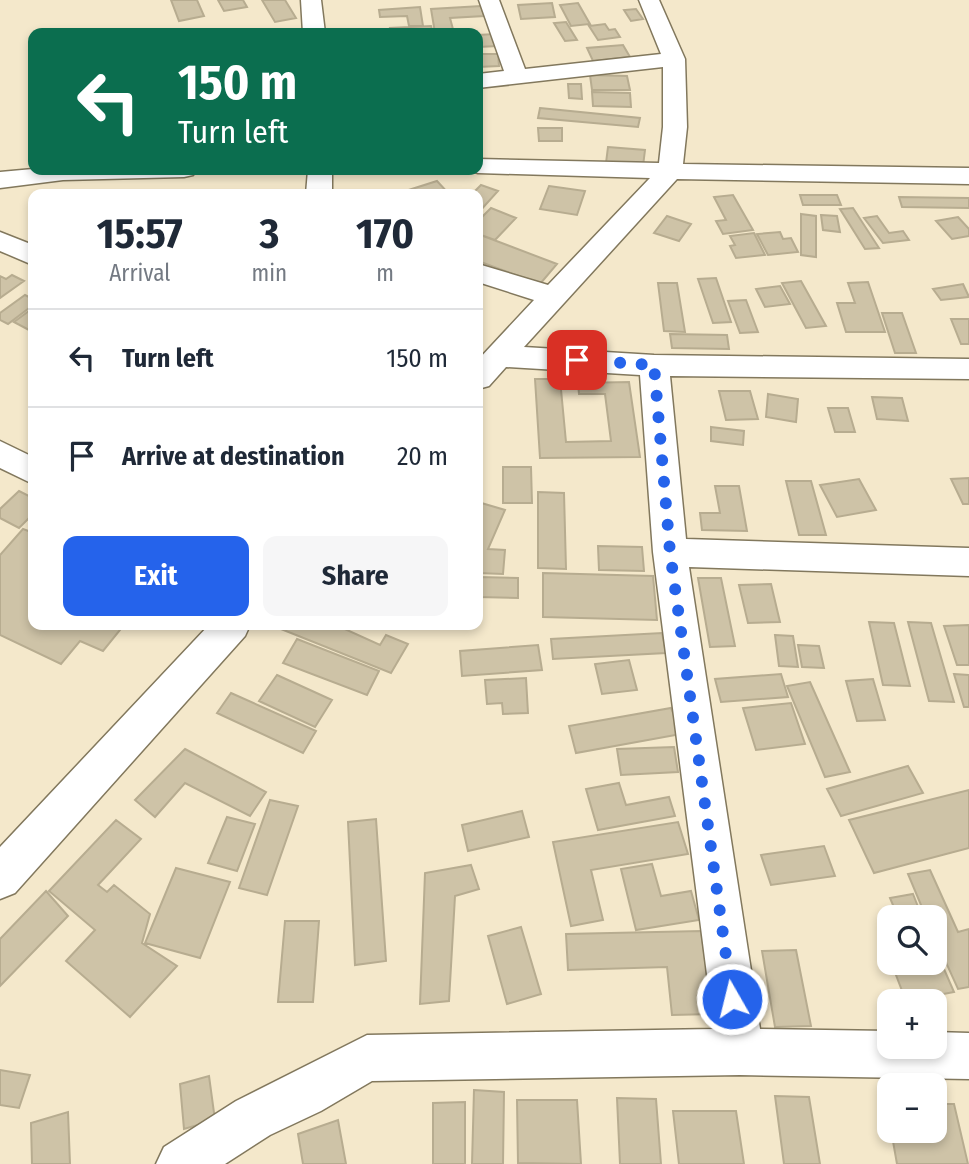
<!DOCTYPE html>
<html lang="en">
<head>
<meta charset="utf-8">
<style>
  body { margin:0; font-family:"Fira Sans Condensed",sans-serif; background:#f6f6f7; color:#1f2937; height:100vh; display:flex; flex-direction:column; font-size:26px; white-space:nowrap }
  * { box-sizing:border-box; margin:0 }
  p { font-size:23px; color:#747a83 }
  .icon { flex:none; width:38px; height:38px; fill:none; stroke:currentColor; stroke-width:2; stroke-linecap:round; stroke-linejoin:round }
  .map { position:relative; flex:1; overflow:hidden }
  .side { position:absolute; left:28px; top:189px; width:455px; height:441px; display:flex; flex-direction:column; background:#fff; border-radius:14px; box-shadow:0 4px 10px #0003 }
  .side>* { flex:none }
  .guide { position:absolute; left:28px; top:28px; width:455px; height:147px; border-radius:14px; box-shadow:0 4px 10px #0003; background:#0b6e4f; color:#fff; overflow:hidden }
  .tools { position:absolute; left:877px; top:905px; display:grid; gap:14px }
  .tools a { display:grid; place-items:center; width:70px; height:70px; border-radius:14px; background:#fff; box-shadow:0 4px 10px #0003; font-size:35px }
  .pin { position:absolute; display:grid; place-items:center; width:60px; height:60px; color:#fff; margin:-30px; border-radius:14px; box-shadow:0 4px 10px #0006 }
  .me { position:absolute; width:77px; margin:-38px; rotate:352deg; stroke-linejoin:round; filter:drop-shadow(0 0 5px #0008) }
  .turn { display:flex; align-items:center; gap:24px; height:147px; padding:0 35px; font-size:32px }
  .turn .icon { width:91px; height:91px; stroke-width:2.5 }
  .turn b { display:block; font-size:49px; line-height:60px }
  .eta { display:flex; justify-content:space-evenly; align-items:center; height:119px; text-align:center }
  .eta b { font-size:42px; font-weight:700; line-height:49px }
  .action { display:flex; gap:14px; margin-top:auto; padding:14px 35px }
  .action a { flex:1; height:80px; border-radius:14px; background:#2563eb; color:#fff; font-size:28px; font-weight:700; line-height:80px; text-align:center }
  .action a+a { background:#f6f6f7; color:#1f2937 }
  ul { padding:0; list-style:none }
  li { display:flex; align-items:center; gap:21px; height:98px; padding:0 35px; border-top:2px solid #e0e1e3 }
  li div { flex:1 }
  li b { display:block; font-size:26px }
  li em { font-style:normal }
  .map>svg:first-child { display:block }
  .building { fill:#cec3a7; stroke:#b7ac90; stroke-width:2 }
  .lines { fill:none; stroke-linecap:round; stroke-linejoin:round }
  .street-casing { stroke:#82785d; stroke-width:3 }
  .street { fill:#fff; fill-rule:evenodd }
  .route { stroke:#2563eb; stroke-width:12; stroke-dasharray:0 21.6 }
</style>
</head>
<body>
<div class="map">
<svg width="969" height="1164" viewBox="0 0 969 1164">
  <rect width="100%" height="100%" fill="#f4e8cb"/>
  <path class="building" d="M171,0H197L204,16L179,21Z
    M218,0H243L247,7L224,11Z
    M262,0H285L296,18L275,22Z
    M552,3L555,17L521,19L518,5Z
    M578,3L590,24L571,26L560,5Z
    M481,6L484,16L450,18L454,33H435L431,9Z
    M420,7L423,26H409L407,16L380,17L379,10Z
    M636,9L643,19L631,21L624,10Z
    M566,22L577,40L565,41L554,23Z
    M605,24L609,30L615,29L620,37L598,40L589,26Z
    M431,26L433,33H391L390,28Z
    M495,34L498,46L478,47V35Z
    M623,45L630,57L593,61L587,48Z
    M478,54H498L499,66L478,67Z
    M590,75L627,76L630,90H592Z
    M568,84H581L582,99L569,98Z
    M592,92L630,93L631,107L593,106Z
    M540,108L640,118L638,127L538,118Z
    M538,128H562V141H539Z
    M608,147L645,150L643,166L606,163Z
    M437,181L449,194H396Z
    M481,185L498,191L479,212L478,194H472Z
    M549,186L585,191L577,215L540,209Z
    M733,195L753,230L723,234L716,221L726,220L714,197Z
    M800,195H837L841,205H803Z
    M899,197L969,198V208L902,207Z
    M491,208L516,218L495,240L478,234V221Z
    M853,208L879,248L865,249L840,209Z
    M801,214L816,216V257L801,255Z
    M821,215L837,216L840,232L823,230Z
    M667,216L691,224L679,241L654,233Z
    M877,216L889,233L903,231L909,240L883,243L864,218Z
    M958,217L969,229V236L952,239L936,221Z
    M780,232L783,239L791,238L798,252L768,255L757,234Z
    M754,233L765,255L736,258L730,246L735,245L730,236Z
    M478,234L557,264L540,284L478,261Z
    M12,275L24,281L0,298V276L6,279Z
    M716,278L731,322L713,323L698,279Z
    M801,281L826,326L806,328L782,283Z
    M868,282L885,332H846L837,303H855L848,283Z
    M658,283H677L685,332L664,331Z
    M963,284L969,297L941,300L933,289Z
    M780,286L790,304L765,307L756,289Z
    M25,295L33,299V305L8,324L0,320V313Z
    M746,300L758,332L740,333L728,301Z
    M33,308V327L29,330L14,322Z
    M882,313H902L916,353H895Z
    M951,319H969V344H961Z
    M670,334L727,335L729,349L672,348Z
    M535,379H560L566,442L611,441L605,394H579L578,383L629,382L640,457L540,458Z
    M719,391H750L758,419L726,420Z
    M768,394L798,399L796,422L766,417Z
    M872,397L902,398L908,421L877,419Z
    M828,408H848L855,432H835Z
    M711,427L744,431L743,445L711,441Z
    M503,467H531L532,503H503Z
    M969,478V504H963L951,479Z
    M859,479L876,510L837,517L820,485Z
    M786,481H811L826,535H799Z
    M715,486H739L747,531L702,530L700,513H720Z
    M19,491L33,498V514L19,528L0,518V509Z
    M538,492L564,493L566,569L538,568Z
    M478,502L505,510L488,549L505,550L503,574L478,573Z
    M23,529L31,532L33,529V625H124L103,651L80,641L61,664L0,635V555Z
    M598,546L642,547L644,571L599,570Z
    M543,573L653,576L657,620L543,617Z
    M478,577L518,578V598L478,597Z
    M698,578H721L735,646L710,647Z
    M771,584L780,622L748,623L739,585Z
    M869,622L894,623L910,686L883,685Z
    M908,622L931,623L954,702L929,701Z
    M284,625H336L380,645L386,635L408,644L391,673L281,629Z
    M969,625V665H957L944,626Z
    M662,633L666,653L553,659L551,639Z
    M775,635L793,636L798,667L779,666Z
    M297,639L379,671L367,695L283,663Z
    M538,645L542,670L462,676L460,651Z
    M798,645L819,646L824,668L802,667Z
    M629,660L637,690L602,694L595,664Z
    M781,674L788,697L721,702L715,679Z
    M954,674L969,675V707H964Z
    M277,675L332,700L315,727L259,701Z
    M526,678L528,713L503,714L502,703L487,704L485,680Z
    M873,679L885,720L857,721L846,681Z
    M810,682L850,772L825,777L787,686Z
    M231,693L316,731L303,753L217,713Z
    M791,703L805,744L756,750L743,708Z
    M671,708L681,734L576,753L569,726Z
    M674,747L678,772L621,775L617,749Z
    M185,749L266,792L250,816L185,783L155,817L135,800Z
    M908,766L923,793L841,816L827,789Z
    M619,783L626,805L669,797L675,816L598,830L586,789Z
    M969,790V848L874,873L849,820Z
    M270,800L298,806L267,895L239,888Z
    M522,811L529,837L468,851L462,825Z
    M227,817L255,824L237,871L208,863Z
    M376,819L386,961L355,965L348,822Z
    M116,820L141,839L98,885L107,892L114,885L150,914L142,943L177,966L130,1017L66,961L95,930L49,891Z
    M678,822L688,854L591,870L603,920L571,926L553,842Z
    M824,846L835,876L771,885L761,855Z
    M652,864L661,896L691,891L699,920L636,930L621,869Z
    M471,865L479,889L455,896L449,1001L420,1004L425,873Z
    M176,868L230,882L200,958L145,943Z
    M930,870L958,932L969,929V987L958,989L934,936V917H926L908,874Z
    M46,891L68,916L0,986V939Z
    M913,894L922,917H898L890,898Z
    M285,921H319L313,1002H278Z
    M521,927L541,994L507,1004L488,936Z
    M701,931L713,1014L672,1015L667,967L568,970L566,934Z
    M934,946L954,992L906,1001L891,962H934Z
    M796,950L811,1026L775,1027L762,951Z
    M0,1070L30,1075L19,1108L0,1105Z
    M209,1076L215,1120L184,1129L180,1084Z
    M474,1090L504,1092L503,1164H472Z
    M775,1096L809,1097L820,1164H784Z
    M617,1098L656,1099L661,1164H620Z
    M517,1100H577L581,1164L518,1163Z
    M465,1102V1164H433V1103Z
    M934,1104H954L968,1164H897L891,1130H934Z
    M673,1111H736L744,1164H679Z
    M68,1112L70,1164H32L31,1123Z
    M338,1120L346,1164H303L298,1134Z"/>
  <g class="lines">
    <g class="street-casing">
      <path id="street" d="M301,0H321L325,33H303Z
        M479,0H499L525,69L661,54L639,0H659L685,59L687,127L683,164L969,168V184L677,179L524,347L654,355L969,359V379L670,376L686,539L969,548V576L689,567L760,1029L889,1031V1046H934V1032L969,1033V1079L740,1075L372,1081L321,1111L270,1135L225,1164H156L164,1147L236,1101L367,1035L714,1029L653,552L640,375L506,367L489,386L478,389V360L534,300L478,282V264L548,285L650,178L478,173L468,170H478V159L659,163L663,127V67L478,88V74L504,71Z
        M33,169V170H196L193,175L184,177L63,180L0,188V172Z
        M308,170H332V194H306Z
        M0,232L33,245V265L0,251Z
        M0,441L33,457V484L0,468Z
        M209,625H250L245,636L15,893L0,899V847Z"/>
    </g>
    <use href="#street" class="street"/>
  </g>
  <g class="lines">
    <path class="route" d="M577,360L654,365L670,552L732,999"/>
  </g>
</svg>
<div class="tools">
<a><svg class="icon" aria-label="search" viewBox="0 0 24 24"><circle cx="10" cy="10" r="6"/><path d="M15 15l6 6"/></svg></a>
<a>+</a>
<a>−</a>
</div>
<div class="pin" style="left:577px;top:360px;background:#d93025"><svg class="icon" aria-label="arrive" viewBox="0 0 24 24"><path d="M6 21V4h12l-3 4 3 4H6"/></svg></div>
<svg class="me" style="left:732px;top:999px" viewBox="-20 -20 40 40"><circle r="17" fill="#2563eb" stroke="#fff" stroke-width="3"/><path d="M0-11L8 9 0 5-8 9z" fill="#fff"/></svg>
<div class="guide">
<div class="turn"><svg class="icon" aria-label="left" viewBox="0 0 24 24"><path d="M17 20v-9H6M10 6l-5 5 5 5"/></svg><div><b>150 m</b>Turn left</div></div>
</div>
<section class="side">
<div class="eta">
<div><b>15:57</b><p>Arrival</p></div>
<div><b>3</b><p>min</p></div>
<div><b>170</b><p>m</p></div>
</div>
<ul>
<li><svg class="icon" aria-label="left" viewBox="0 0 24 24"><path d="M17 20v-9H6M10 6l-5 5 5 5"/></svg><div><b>Turn left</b></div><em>150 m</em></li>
<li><svg class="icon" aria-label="arrive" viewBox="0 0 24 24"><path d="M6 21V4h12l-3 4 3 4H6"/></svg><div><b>Arrive at destination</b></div><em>20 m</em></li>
</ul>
<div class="action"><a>Exit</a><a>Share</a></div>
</section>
</div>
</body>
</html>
